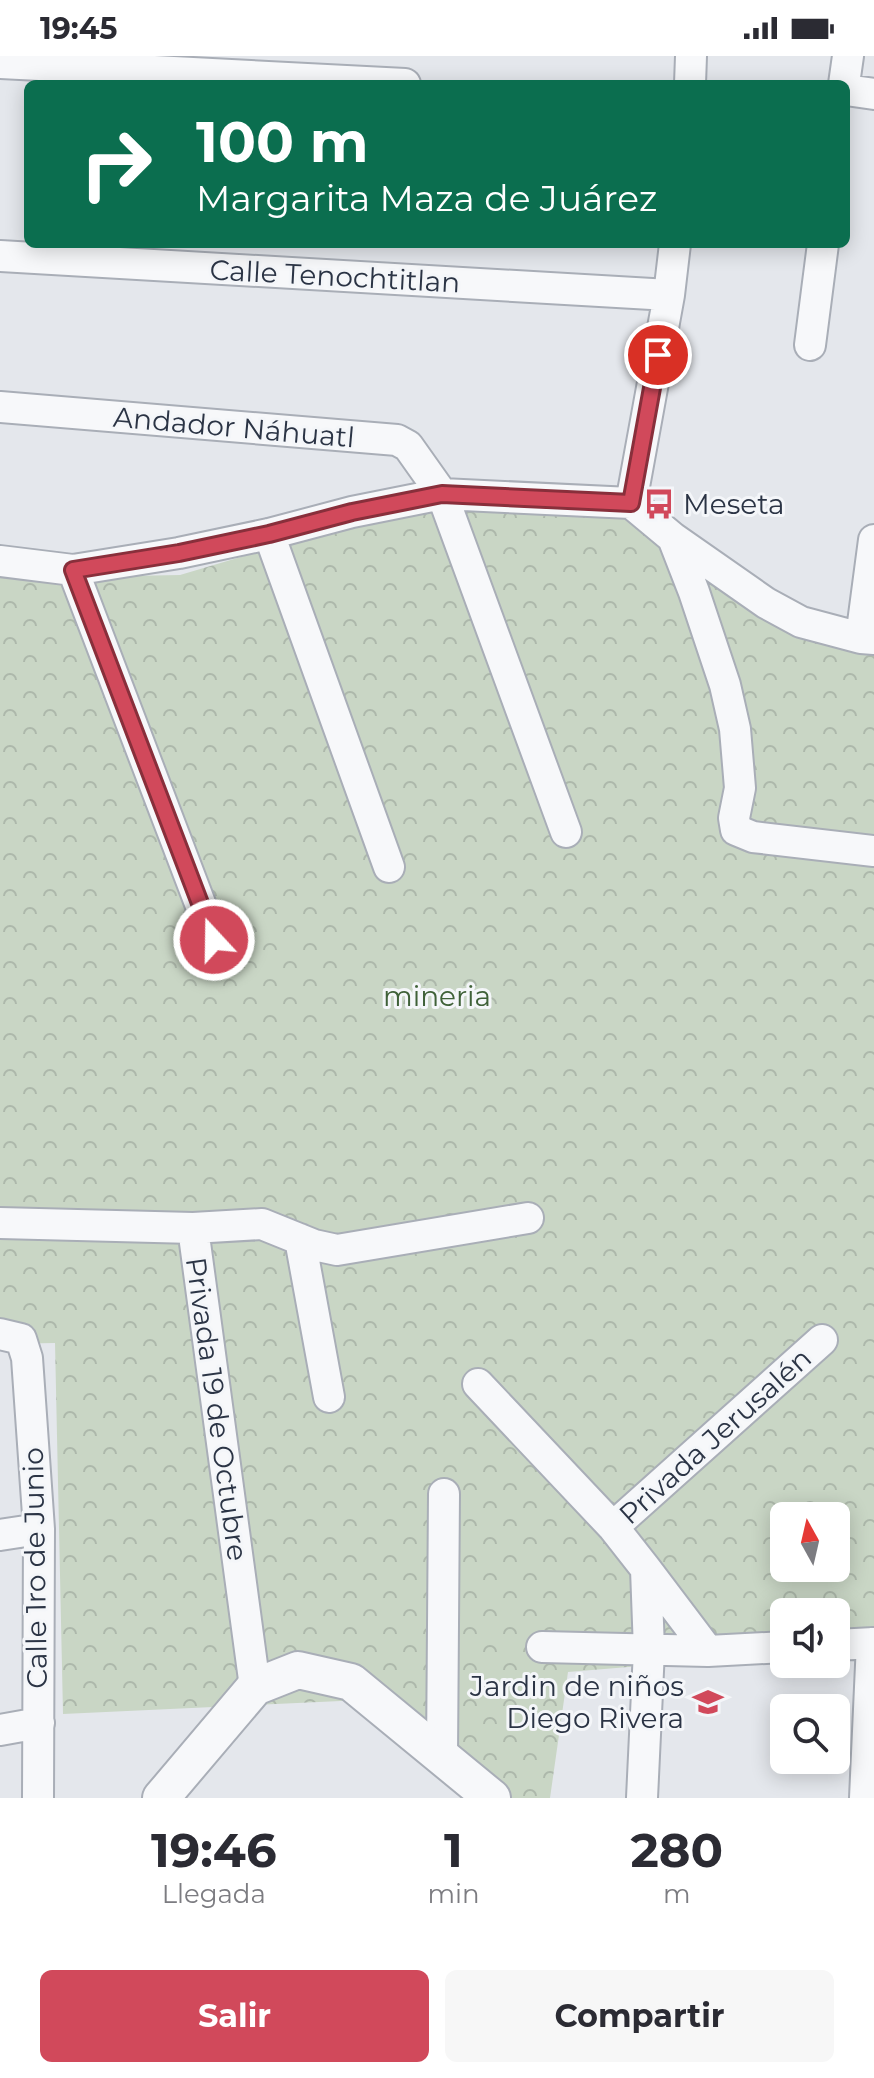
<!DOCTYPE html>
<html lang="es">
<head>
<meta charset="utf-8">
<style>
  body { margin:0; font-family:Montserrat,sans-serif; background:#f7f7f7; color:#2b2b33; height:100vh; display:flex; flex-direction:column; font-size:30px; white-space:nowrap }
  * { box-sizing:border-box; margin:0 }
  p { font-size:26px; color:#7c7c81 }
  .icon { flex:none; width:44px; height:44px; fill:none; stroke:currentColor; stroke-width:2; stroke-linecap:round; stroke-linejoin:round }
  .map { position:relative; height:1742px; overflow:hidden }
  .drawer { display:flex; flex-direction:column; background:#fff; flex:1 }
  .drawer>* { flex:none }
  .guide { position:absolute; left:24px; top:24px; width:826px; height:168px; border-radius:12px; box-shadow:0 4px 20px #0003; background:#0b6e4f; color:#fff; overflow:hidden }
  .needle { width:52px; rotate:352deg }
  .fabs { position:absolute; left:770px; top:1446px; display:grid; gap:16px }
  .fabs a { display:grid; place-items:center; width:80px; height:80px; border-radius:12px; background:#fff; box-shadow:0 4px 20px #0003; font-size:40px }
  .pin { position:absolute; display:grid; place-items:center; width:68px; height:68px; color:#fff; margin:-34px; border:4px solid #fff; border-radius:50%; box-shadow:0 2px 8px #0007 }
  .me { position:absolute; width:88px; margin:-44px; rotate:339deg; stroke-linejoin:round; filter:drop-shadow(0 0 6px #0008) }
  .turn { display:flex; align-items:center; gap:28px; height:168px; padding:0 40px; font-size:36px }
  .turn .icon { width:104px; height:104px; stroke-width:2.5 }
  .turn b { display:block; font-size:56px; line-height:68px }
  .eta { display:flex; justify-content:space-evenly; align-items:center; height:136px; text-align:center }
  .eta b { font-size:48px; font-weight:700; line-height:56px }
  .cta { display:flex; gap:16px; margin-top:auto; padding:16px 40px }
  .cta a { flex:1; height:92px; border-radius:12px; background:#d1495b; color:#fff; font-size:32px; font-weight:700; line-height:92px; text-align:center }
  .cta a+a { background:#f7f7f7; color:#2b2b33 }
  .status { display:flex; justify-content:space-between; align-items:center; height:56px; padding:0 40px; background:#fff; direction:ltr }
  .status svg { height:22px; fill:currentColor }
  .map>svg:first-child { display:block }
  .park { fill:url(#park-crowns); fill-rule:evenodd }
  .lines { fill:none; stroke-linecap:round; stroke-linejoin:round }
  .minor-casing { stroke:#a9aeb7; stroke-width:34 }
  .tertiary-casing { stroke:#a9aeb7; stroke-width:40 }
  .minor { stroke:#f7f8fa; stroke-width:30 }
  .tertiary { stroke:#f7f8fa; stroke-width:36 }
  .route-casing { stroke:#882f3b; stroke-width:20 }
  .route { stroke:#d1495b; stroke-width:14 }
  .labels { text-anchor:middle; stroke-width:6; stroke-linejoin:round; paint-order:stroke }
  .street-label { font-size:28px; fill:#2b3445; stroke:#f4f6f9 }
  .poi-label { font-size:28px; fill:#2b3445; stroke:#f4f6f9; text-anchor:start }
  .park-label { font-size:28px; fill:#3f6138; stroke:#f4f6f9 }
</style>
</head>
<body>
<div class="status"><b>19:45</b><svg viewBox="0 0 49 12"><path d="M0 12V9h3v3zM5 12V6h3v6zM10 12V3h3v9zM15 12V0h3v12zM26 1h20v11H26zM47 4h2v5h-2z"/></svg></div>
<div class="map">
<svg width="874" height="1742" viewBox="0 0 874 1742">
  <defs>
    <pattern id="park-crowns" width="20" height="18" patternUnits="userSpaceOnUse" patternTransform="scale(2)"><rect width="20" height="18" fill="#c9d6c5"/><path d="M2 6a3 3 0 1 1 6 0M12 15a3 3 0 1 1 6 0" fill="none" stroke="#adb8ab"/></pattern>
  </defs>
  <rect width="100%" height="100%" fill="#e4e7ec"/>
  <path class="park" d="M505,444L634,458L874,593V1591L836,1594V1556H784V1598L568,1616L550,1742H500L384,1643L63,1658L55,1287L0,1288V518L75,521L180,519L370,463ZM784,1460H836V1512H784Z"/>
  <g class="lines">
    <g class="minor-casing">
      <path id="minor" d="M0,7L405,28
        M690,28L691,0
        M844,28L848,0
        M846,34L874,38
        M0,200L669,239
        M810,289L823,188
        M0,351L397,384L408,390L442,438L566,776
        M631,447L669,239L675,188
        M269,478L389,811
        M673,482L694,536L725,629L735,673L740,732L734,762L736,774L753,781L874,795
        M0,505L73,514L179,497L269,478L352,456L442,438L631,447L673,482L766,547L801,566L861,582L874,583
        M73,514L214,884
        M861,582L874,484
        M0,1167L193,1172L262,1168L314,1189L337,1194L528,1162
        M193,1172L255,1631
        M300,1183L329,1341
        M0,1278L21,1283L27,1302L39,1473L38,1742
        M478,1328L613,1471L646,1513L649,1594L642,1742
        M613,1471L822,1284
        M0,1479L39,1473
        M646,1513L708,1595
        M836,1589L874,1587
        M542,1591L708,1595L784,1591
        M0,1674L39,1667
        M442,1700L444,1438
        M865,1742L872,1587"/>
    </g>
    <g class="tertiary-casing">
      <path id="tertiary" d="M161,1742L255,1631L298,1614L351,1626L492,1742"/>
    </g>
    <use href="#minor" class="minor"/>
    <use href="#tertiary" class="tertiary"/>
  </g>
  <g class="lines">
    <g class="route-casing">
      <path id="route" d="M214,884L73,514L179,497L269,478L352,456L442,438L631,447L658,299"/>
    </g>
    <use href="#route" class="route"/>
  </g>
  <defs>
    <g id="bus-bare" transform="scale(2.4)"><path d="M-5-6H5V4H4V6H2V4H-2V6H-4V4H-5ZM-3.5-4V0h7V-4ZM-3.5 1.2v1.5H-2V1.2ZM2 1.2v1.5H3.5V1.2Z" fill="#d1495b" stroke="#f4f6f9" stroke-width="2.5" paint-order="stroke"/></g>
    <g id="school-bare" transform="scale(2.4)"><path d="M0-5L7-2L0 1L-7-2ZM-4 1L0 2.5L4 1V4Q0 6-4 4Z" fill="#d1495b" stroke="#f4f6f9" stroke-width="2.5" paint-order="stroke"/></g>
  </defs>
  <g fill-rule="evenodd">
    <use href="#bus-bare" x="659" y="448"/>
    <use href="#school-bare" x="708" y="1646"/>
  </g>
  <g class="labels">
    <g class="street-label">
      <text transform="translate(335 220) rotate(3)" y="10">Calle Tenochtitlan</text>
      <text transform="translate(234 371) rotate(5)" y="10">Andador Náhuatl</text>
      <text transform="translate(217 1353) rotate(82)" y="10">Privada 19 de Octubre</text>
      <text transform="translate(715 1380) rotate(-42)" y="10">Privada Jerusalén</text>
      <text transform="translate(35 1512) rotate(-91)" y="10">Calle 1ro de Junio</text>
    </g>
    <g class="poi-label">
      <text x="683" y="458">Meseta</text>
      <text x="684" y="1640" text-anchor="end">Jardin de niños<tspan x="684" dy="32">Diego Rivera</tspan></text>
    </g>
    <g class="park-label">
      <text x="437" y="950">mineria</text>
    </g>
  </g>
</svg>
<div class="fabs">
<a><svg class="needle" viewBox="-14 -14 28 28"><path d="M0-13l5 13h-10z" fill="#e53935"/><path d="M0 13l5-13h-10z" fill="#7c7c81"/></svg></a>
<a><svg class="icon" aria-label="sound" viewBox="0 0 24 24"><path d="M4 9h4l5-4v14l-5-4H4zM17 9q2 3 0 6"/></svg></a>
<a><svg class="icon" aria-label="search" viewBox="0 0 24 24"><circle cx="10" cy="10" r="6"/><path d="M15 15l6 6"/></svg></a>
</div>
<div class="pin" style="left:658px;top:299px;background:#d93025"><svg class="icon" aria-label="arrive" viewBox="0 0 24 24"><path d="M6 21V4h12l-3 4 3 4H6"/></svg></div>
<svg class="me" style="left:214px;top:884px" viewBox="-20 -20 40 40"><circle r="17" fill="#d1495b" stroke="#fff" stroke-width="3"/><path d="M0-11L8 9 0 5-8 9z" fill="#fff"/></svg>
<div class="guide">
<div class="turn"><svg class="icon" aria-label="right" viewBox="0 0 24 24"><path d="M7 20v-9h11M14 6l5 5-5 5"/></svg><div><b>100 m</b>Margarita Maza de Juárez</div></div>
</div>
</div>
<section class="drawer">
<div class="eta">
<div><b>19:46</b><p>Llegada</p></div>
<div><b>1</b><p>min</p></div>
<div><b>280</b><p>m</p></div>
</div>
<div class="cta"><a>Salir</a><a>Compartir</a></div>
</section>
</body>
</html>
